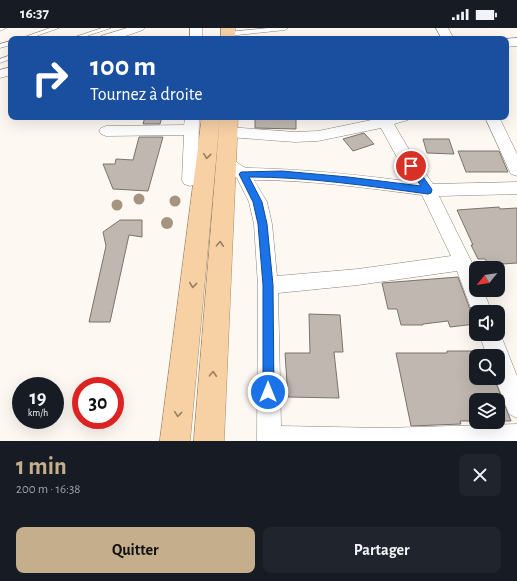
<!DOCTYPE html>
<html lang="fr">
<head>
<meta charset="utf-8">
<style>
  body { margin:0; font-family:"Alegreya Sans",sans-serif; background:#20242c; color:#f1f3f6; height:100vh; display:flex; flex-direction:column; font-size:15px; white-space:nowrap }
  * { box-sizing:border-box; margin:0 }
  p { font-size:13px; color:#9ea1a6 }
  .icon { flex:none; width:22px; height:22px; fill:none; stroke:currentColor; stroke-width:2; stroke-linecap:round; stroke-linejoin:round }
  .map { position:relative; height:413px; overflow:hidden }
  .panel { display:flex; flex-direction:column; background:#171b24; flex:1 }
  .panel>* { flex:none }
  .banner { position:absolute; left:8px; top:8px; width:501px; height:84px; border-radius:8px; box-shadow:0 4px 16px #0002; background:#1a4fa0; color:#fff; overflow:hidden }
  .needle { width:26px; rotate:240deg }
  .tools { position:absolute; left:469px; top:233px; display:grid; gap:8px }
  .tools a { display:grid; place-items:center; width:36px; height:36px; border-radius:8px; background:#171b24; box-shadow:0 4px 16px #0002; font-size:20px }
  .speed { position:absolute; left:12px; top:349px; display:flex; gap:8px; font-size:20px; font-weight:700; text-align:center }
  .speed>* { display:grid; place-content:center; width:52px; height:52px; border-radius:50%; background:#171b24; box-shadow:0 4px 16px #0002; line-height:1 }
  .speed small { font-size:10px; font-weight:400 }
  .speed .limit { border:6px solid #d22; background:#fff; color:#111 }
  .pin { position:absolute; display:grid; place-items:center; width:34px; height:34px; color:#fff; margin:-17px; border:2px solid #fff; border-radius:50%; box-shadow:0 1px 4px #0007 }
  .me { position:absolute; width:44px; margin:-22px; rotate:0deg; stroke-linejoin:round; filter:drop-shadow(0 0 3px #0008) }
  .turn { display:flex; align-items:center; gap:14px; height:84px; padding:0 16px; font-size:18px }
  .turn .icon { width:52px; height:52px; stroke-width:2.5 }
  .turn b { display:block; font-size:28px; line-height:34px }
  .round { display:grid; place-items:center; flex:none; width:42px; height:42px; border-radius:8px; background:#20242c }
  .summary { display:flex; align-items:center; justify-content:space-between; height:68px; padding:0 16px }
  h1 { font-size:24px; font-weight:700; line-height:30px; color:#c5ae8c }
  .button { display:flex; gap:8px; margin-top:auto; padding:8px 16px }
  .button a { flex:1; height:46px; border-radius:8px; background:#c5ae8c; color:#111; font-size:16px; font-weight:700; line-height:46px; text-align:center }
  .button a+a { background:#20242c; color:#f1f3f6 }
  .status { display:flex; justify-content:space-between; align-items:center; height:28px; padding:0 20px; background:#171b24; direction:ltr }
  .status svg { height:11px; fill:currentColor }
  .map>svg:first-child { display:block }
  .building { fill:#bfb7b0; stroke:#7a746d }
  .lines { fill:none; stroke-linecap:round; stroke-linejoin:round }
  .service-casing { stroke:#8a837c; stroke-width:1 }
  .minor-casing { stroke:#8a837c; stroke-width:1 }
  .trunk-casing { stroke:#aa8a65; stroke-width:1 }
  .service { fill:#fff; fill-rule:evenodd }
  .minor { fill:#fff; fill-rule:evenodd }
  .trunk { fill:#f7d0a4; fill-rule:evenodd }
  .tree { fill:#a5947f }
  .oneway { stroke:#967f65 }
  .route { fill:#1a73e8; stroke:#114b97 }
</style>
</head>
<body>
<div class="status"><b>16:37</b><svg viewBox="0 0 49 12"><path d="M0 12V9h3v3zM5 12V6h3v6zM10 12V3h3v9zM15 12V0h3v12zM26 1h20v11H26zM47 4h2v5h-2z"/></svg></div>
<div class="map">
<svg width="517" height="413" viewBox="0 0 517 413">
  <rect width="100%" height="100%" fill="#fef8f2"/>
  <path class="building" d="M145,89H162L160,96H143Z
    M255,89H296V101L255,100Z
    M364,105L374,116L353,123L343,111Z
    M139,109H163L148,163L113,161L103,136H115L116,131L133,132Z
    M423,111H449L454,126L427,125Z
    M458,123H499L508,144H466Z
    M499,179L500,181L517,180V235L489,237L485,231H478L471,217H473L457,182Z
    M120,192H142V209L129,207L110,294H89L106,218L103,204Z
    M458,249L474,292H476V296L450,299L448,293L423,296V297H401L397,281H388L382,255Z
    M309,286L340,287L343,324H334L339,370L288,369L285,325H310Z
    M447,323H483L485,328H476V350H494L511,393H498V372H476V393H460L461,396L411,398L396,325H447Z"/>
  <g class="lines">
    <g class="service-casing">
      <path id="service" d="M0,0H6L0,3Z
        M50,0H59L28,11H19Z
        M102,0H111L78,11H69Z
        M268,0H288L285,2L228,8L225,6L228,4Z
        M11,13V17L0,20V16Z
        M11,27V31L0,35V31Z"/>
    </g>
    <g class="minor-casing">
      <path id="minor" d="M127,0H145L143,2L117,11H99L101,8Z
        M190,0H202V11H190Z
        M436,0H448L454,11H442Z
        M517,10V18L506,19V11Z
        M11,39V47L0,50V42Z
        M185,89H199L198,152L196,156L190,158L184,156L182,152L184,107L106,108L101,106L99,103L101,100L106,98L184,97Z
        M386,89H410L408,92L394,96L411,125L433,156L517,154V166L439,168L476,243V262H483L492,284H476V291H475L457,243L358,257L278,265L281,398L384,400L517,396V413H257L258,257L254,196L249,174L237,150L219,137L217,133L219,129C235,125 237,140 249,140C305,141 359,147 414,154L399,133L381,100L318,113L295,114L228,109L223,107L221,104L223,101L228,99L295,104L318,103ZM254,152C311,152 366,160 422,167L451,228L358,241L277,248L272,196L267,174Z
        M485,89H499L517,126V148L511,146L509,142Z
        M498,300L517,348V390L509,386L495,350H498V328H487L479,306H498Z"/>
    </g>
    <g class="trunk-casing">
      <path id="trunk" d="M221,0H235V11H221Z
        M202,89H220L190,413H160Z
        M220,89H238L224,413H194Z"/>
    </g>
    <use href="#service" class="service"/>
    <use href="#minor" class="minor"/>
    <use href="#trunk" class="trunk"/>
  </g>
  <g class="tree">
    <circle cx="139" cy="171" r="5.5"/>
    <circle cx="175" cy="173" r="5.5"/>
    <circle cx="117" cy="177" r="5.5"/>
    <circle cx="167" cy="195" r="6"/>
  </g>
  <defs><path id="oneway-chevron" d="M-2-3.5L2.5 0L-2 3.5" fill="none" stroke-width="1.6" stroke-linecap="round" stroke-linejoin="round"/></defs>
  <g class="oneway">
    <use href="#oneway-chevron" transform="translate(207 128) rotate(96)"/>
    <use href="#oneway-chevron" transform="translate(220 216) rotate(-87)"/>
    <use href="#oneway-chevron" transform="translate(193 257) rotate(96)"/>
    <use href="#oneway-chevron" transform="translate(213 346) rotate(-87)"/>
    <use href="#oneway-chevron" transform="translate(178 386) rotate(96)"/>
  </g>
  <path class="route" d="M411,135L414,136L431,160L432,162L431,165L428,166C368,158 309,149 249,149L262,174L267,196L273,257L274,364L272,368L268,370L264,368L263,364V257L258,196L253,174L239,146L241,144L282,143L348,149L421,158L407,138Z"/>
</svg>
<div class="tools">
<a><svg class="needle" viewBox="-14 -14 28 28"><path d="M0-13l5 13h-10z" fill="#e53935"/><path d="M0 13l5-13h-10z" fill="#9ea1a6"/></svg></a>
<a><svg class="icon" aria-label="sound" viewBox="0 0 24 24"><path d="M4 9h4l5-4v14l-5-4H4zM17 9q2 3 0 6"/></svg></a>
<a><svg class="icon" aria-label="search" viewBox="0 0 24 24"><circle cx="10" cy="10" r="6"/><path d="M15 15l6 6"/></svg></a>
<a><svg class="icon" aria-label="layers" viewBox="0 0 24 24"><path d="M12 4l9 5-9 5-9-5zM3 14l9 5 9-5"/></svg></a>
</div>
<div class="speed"><div>19<small>km/h</small></div><div class="limit">30</div></div>
<div class="pin" style="left:411px;top:138px;background:#d93025"><svg class="icon" aria-label="arrive" viewBox="0 0 24 24"><path d="M6 21V4h12l-3 4 3 4H6"/></svg></div>
<svg class="me" style="left:268px;top:364px" viewBox="-20 -20 40 40"><circle r="17" fill="#1a73e8" stroke="#fff" stroke-width="3"/><path d="M0-11L8 9 0 5-8 9z" fill="#fff"/></svg>
<div class="banner">
<div class="turn"><svg class="icon" aria-label="right" viewBox="0 0 24 24"><path d="M7 20v-9h11M14 6l5 5-5 5"/></svg><div><b>100 m</b>Tournez à droite</div></div>
</div>
</div>
<section class="panel">
<div class="summary"><div><h1>1 min</h1><p>200 m · 16:38</p></div><a class="round"><svg class="icon" aria-label="close" viewBox="0 0 24 24"><path d="M6 6l12 12M18 6L6 18"/></svg></a></div>
<div class="button"><a>Quitter</a><a>Partager</a></div>
</section>
</body>
</html>
